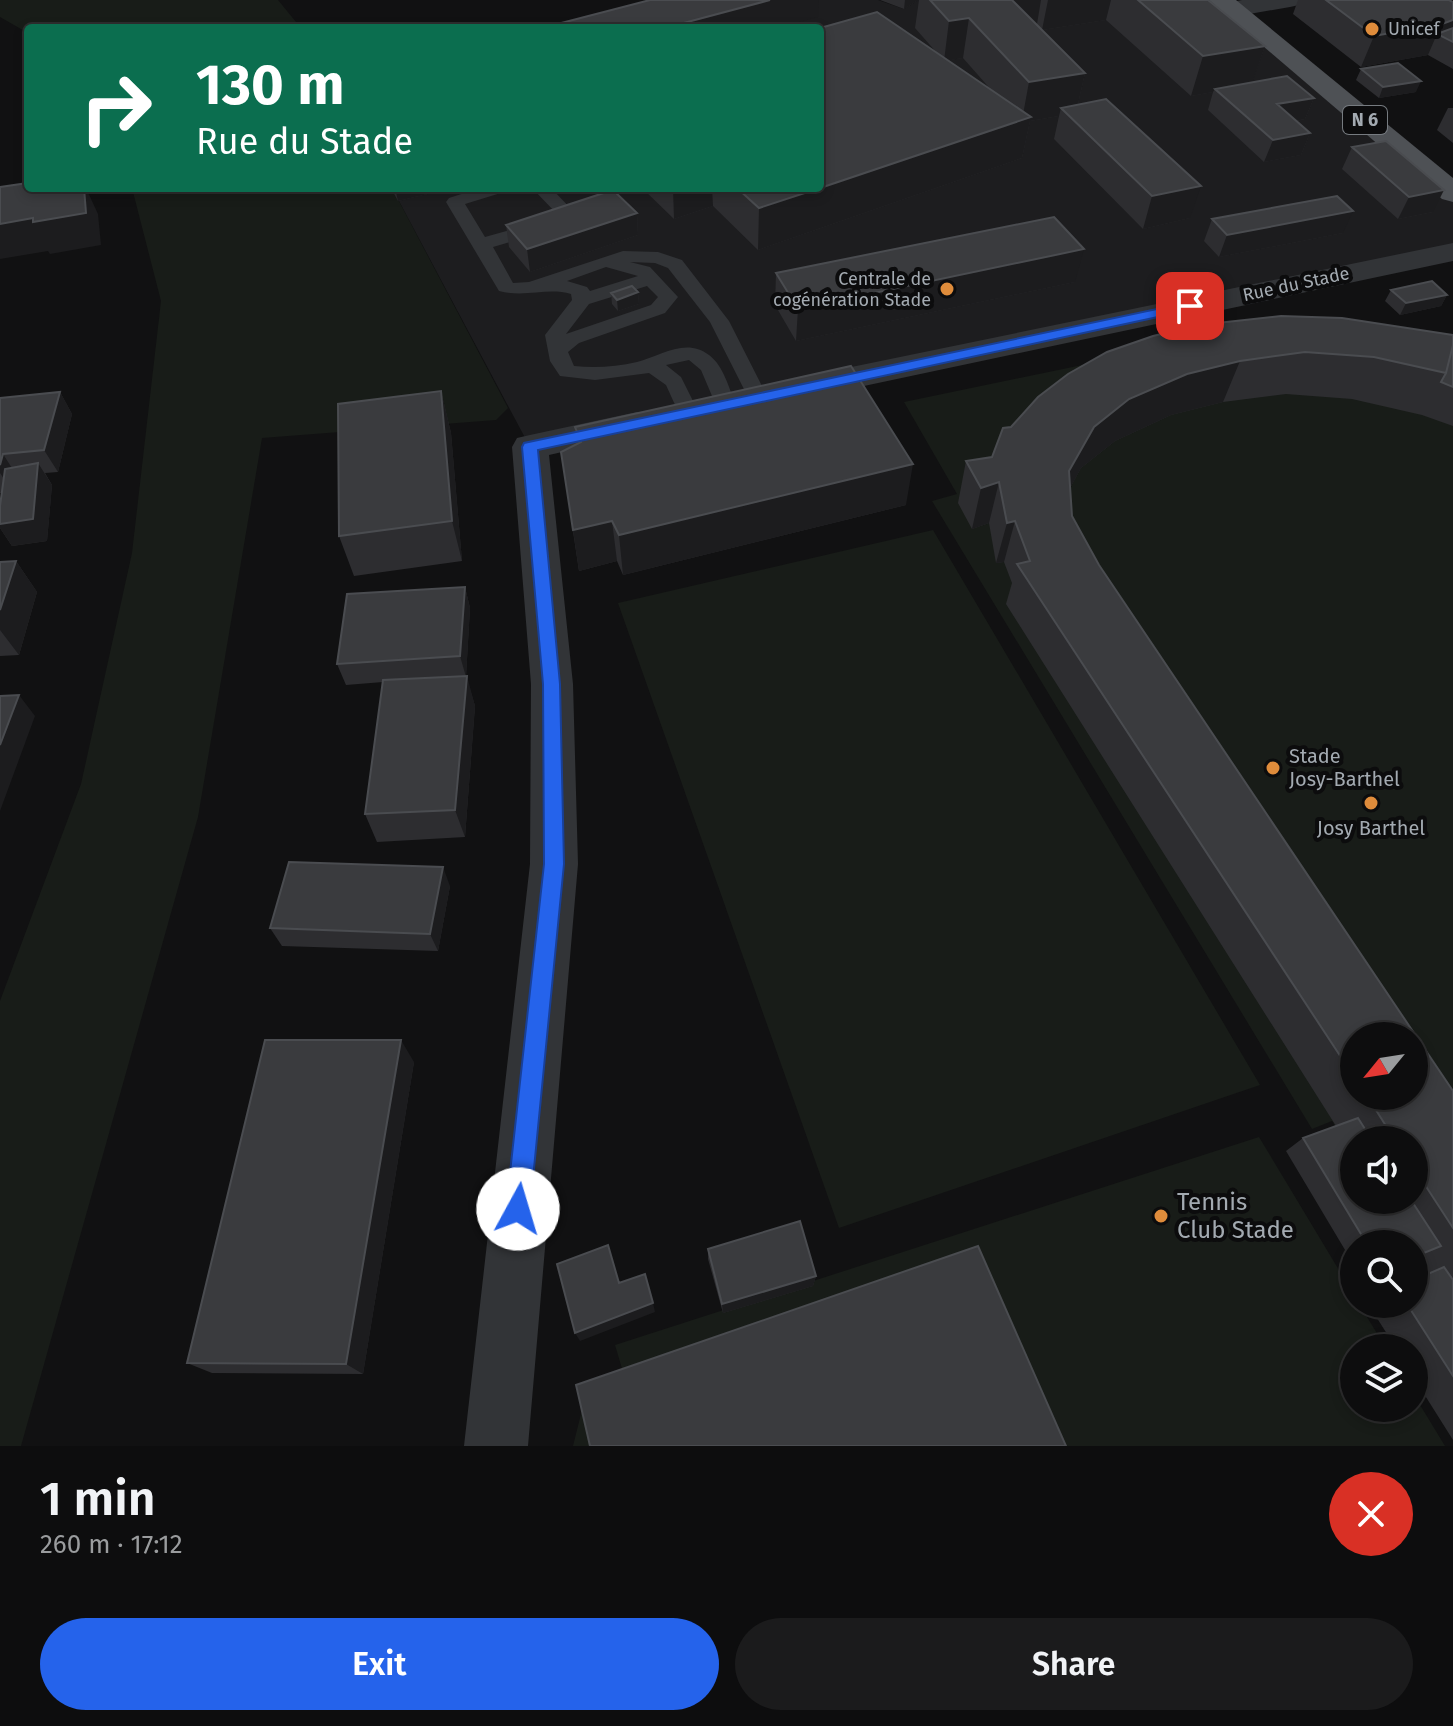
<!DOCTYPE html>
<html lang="en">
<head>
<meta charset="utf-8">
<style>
  body { margin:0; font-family:"Fira Sans",sans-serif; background:#1b1b1c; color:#f1f3f6; height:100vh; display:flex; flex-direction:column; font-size:30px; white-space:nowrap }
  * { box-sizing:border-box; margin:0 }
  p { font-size:26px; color:#9a9c9e }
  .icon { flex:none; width:44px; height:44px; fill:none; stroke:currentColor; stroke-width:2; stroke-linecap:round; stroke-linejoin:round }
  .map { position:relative; height:1446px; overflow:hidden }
  .side { display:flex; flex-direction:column; background:#0d0d0e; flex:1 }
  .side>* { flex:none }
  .top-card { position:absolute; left:24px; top:24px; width:800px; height:168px; border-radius:8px; box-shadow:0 4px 12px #0003,0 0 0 2px #2d2d2e; background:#0b6e4f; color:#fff; overflow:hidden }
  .needle { width:52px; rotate:240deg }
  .buttons { position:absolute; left:1340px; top:1022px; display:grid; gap:16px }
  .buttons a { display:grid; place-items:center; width:88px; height:88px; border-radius:50%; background:#0d0d0e; box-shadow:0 4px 12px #0003,0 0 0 2px #2d2d2e; font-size:40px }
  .pin { position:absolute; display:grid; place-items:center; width:68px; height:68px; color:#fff; margin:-34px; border-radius:16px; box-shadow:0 4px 12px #0006 }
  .me { position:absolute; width:88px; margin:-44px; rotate:6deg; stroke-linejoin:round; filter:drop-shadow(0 0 6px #0008) }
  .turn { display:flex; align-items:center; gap:28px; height:168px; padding:0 40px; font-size:36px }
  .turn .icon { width:104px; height:104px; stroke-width:2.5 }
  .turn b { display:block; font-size:56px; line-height:68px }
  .round { display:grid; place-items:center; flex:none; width:84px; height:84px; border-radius:42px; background:#1b1b1c }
  .head { display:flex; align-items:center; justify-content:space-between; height:136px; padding:0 40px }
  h1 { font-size:48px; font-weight:600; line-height:60px }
  .button { display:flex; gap:16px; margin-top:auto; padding:16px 40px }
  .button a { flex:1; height:92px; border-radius:48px; background:#2563eb; color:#fff; font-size:32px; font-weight:600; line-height:92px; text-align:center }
  .button a+a { background:#1b1b1c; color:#f1f3f6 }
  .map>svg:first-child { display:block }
  .built { fill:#1d1d1f }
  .green { fill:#181c18; fill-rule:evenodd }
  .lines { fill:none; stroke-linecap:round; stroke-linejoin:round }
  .lane { fill:#323437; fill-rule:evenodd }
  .street { fill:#323437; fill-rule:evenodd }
  .primary { fill:#4e5155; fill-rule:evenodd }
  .wall { fill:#2d2d30; fill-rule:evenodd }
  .shaded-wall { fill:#1c1c1e }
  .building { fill:#3a3b3e; stroke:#4a4c50; stroke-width:2 }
  .route { fill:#2563eb; stroke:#184099; stroke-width:2 }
  .poi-dot { fill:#df8c3b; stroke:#0c0c0d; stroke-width:3 }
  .labels { text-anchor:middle; stroke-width:8; stroke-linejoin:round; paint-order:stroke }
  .far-poi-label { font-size:18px; fill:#a3aab1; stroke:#0c0c0d; text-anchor:start }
  .shield { fill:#0c0c0d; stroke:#767b80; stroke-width:2 }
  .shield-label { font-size:18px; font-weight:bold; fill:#a3aab1 }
  .far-street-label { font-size:18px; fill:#a3aab1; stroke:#0c0c0d }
  .poi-label { font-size:20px; fill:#a3aab1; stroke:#0c0c0d; text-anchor:start }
  .near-poi-label { font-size:24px; fill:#a3aab1; stroke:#0c0c0d; text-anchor:start }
</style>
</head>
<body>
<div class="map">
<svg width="1453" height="1446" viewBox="0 0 1453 1446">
  <rect width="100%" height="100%" fill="#111112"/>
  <path class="built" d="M738,0H878L904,9L918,0H1221L1453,193V252L530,447L392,188H820V28H631Z"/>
  <path class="green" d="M0,0H278L301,28H28V33L0,17Z
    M132,188H392L508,408L496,420L262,438L198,817L21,1446H0V1001L81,784L132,553L161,301Z
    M1174,346L1453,376V1303L1414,1250V1140H1354V1156L1332,1121L1312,1129L932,501L957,494L904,402ZM1354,1036H1414V1096H1354Z
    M933,530L1260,1085L839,1228L618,603Z
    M1259,1137L1354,1295V1304H1359L1386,1348H1354V1408H1414V1395L1445,1446H573L585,1398L626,1382L615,1345Z"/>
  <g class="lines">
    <path class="lane" d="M480,188H507L504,192L465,204L485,237L553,218L557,214L532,188H551L576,214L565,226L493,247L513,283L529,282L623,251L658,252L682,260L729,321L768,398L765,403H751L710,322L668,268L655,263L630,262L650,267L678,297L665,313L579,343L568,352L574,366C594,368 616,367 637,362C660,356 686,337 709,355C724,366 729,389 736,405L732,410H718L701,370L689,360L666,365L681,377L699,413L695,418H681L666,385L649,373L595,380L560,376L550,361L545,335L572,300L571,294C547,287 526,298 499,291L446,202L449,198ZM606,267L638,276L590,291L587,287L567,281ZM647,286L658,297L651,305L566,334L589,304Z"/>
    <path class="street" d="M1242,0H1302L1299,5L1290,7L1232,17L1223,14L1219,9L1223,4Z
      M1453,243V261L798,400L786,397L780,389L786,381L798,378Z
      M637,412L650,416L655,424L650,432L549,455L573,684L578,864L528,1446H464L530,864L531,684L512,447L517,438L530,435Z"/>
    <path class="primary" d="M1209,0H1236L1453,178V202L1442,199Z"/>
  </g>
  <path class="wall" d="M880,0H918L904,9Z
    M919,0H1208L1265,46L1252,82L1314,98L1305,119L1296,121L1310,133L1301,155L1264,162L1208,110L1213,92L1191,96L1106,20L1042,30L1085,73L1078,104L1190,218L1143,229L1054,139L1059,116L1030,121L1022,158L758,250L713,206L674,219L642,188H820L937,53L915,28ZM963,58L993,92L948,60Z
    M1298,0H1449L1453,2V69L1428,55L1361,67L1293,14Z
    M1361,69L1416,92L1379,98L1356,80Z
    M1448,108H1453V143L1437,130Z
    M1352,147L1433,212L1398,219L1342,169Z
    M391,188H435L436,192L398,201Z
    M637,213L638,235L530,272L509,247L506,225Z
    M1212,219L1343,233L1219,257L1204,241Z
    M776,273L1075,282L796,341L775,305Z
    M1391,290L1447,295L1441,306L1400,315L1385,301Z
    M638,292L639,304L618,311L612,304L611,293Z
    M1453,335V426L1422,415L1352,399L1286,394L1223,402L1171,415L1115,441L1081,468L1070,488L1072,516L1099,565L1453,1091V1440L1414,1378V1348H1396L1368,1304H1414L1429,1273L1419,1257L1414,1259V1244H1354V1265L1286,1151L1303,1138L1336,1126L1006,604L1012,583L1004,562L996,563L989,523L972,529L958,503L966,461L992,457L1011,427L1068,374ZM1354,1036L1414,1096H1354ZM1354,1140H1414V1200H1354Z
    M441,391L451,433L462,561L354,576L339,536Z
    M60,392L72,414L58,472L45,473L52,485L47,541L12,546L0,528V506L2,493H0V398Z
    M575,427L906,505L623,575L617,561L579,571L561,452L578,444Z
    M16,561L37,592L19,655L0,656V562Z
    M465,587L470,608L466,676L475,706L465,837L377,842L365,814L383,682L346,685L337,664Z
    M450,886L438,951L282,946L270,928Z
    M414,1062L363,1374L212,1373L187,1363Z
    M708,1249L816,1276L813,1286L723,1313L708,1259Z"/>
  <path class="shaded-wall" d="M770,0H819L818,17L778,28H665Z
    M905,0H918L904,9Z
    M1001,0H1041L1037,24Z
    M1048,0H1111L1106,20L1042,30Z
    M969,18L963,58L944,61L949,21Z
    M1453,20V42L1437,34L1428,55L1361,67L1374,36Z
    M1265,46L1251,86L1215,89L1213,92L1191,96L1203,56Z
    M1085,73L1076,113L1061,108L1059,116L1030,121L1022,158L758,250L759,208L1022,120L1029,82Z
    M1421,81L1416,92L1379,98L1383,87Z
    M1314,98L1305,119L1269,126L1277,104Z
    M1310,133L1301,155L1264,162L1273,140Z
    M1201,186L1190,218L1143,229L1152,196Z
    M84,188H86L98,214L101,245L50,254L48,251L0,259V224Z
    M395,188H435L436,192L398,201Z
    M673,188H712L713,206L674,219Z
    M1444,190L1433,212L1398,219L1409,197Z
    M1353,211L1343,233L1219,257L1227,235Z
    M637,213L638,235L530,272L527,249Z
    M1084,249L1075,282L796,341L798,309Z
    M638,292L639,304L618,311L617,300Z
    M1447,295L1441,306L1400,315L1406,303Z
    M1240,361L1223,402L1171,415L1115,441L1081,468L1057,512L1069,471L1094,427L1129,399L1187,374Z
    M441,391L451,433L462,561L452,521Z
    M60,392L72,414L58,472L44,450Z
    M3,454L17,476L13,492L0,473V465Z
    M38,463L52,485L47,541L12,546L0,528V524Z
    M913,464L906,505L623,575L619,535Z
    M999,482L989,523L972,529L981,488Z
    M612,521L617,561L579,571L573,530Z
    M1015,521L1004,562L996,563L1007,523Z
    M16,561L37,592L19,655L0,630V610Z
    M465,587L470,608L466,677L460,656Z
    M467,676L475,706L465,837L455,810Z
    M19,695L35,716L0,811V745Z
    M443,867L450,886L438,951L430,934Z
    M401,1040L414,1062L363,1374L346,1364Z
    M816,1276L813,1286L723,1313L722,1304Z
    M653,1303L655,1312L580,1341L575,1333Z"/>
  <path class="building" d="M650,0H770L665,28H542Z
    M930,0H1012L1085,73L1029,82L969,18L949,21Z
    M1138,0H1208L1265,46L1203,56Z
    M1326,0H1449L1453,2V20L1442,24L1374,36Z
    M877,12L1031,117L820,188V28Z
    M1453,28V42L1437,34Z
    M1398,63L1421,81L1383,87L1361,69Z
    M1287,76L1314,98L1277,104L1310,133L1273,140L1215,89Z
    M1106,99L1201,186L1152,196L1061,108Z
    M1386,141L1444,190L1409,197L1352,147Z
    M28,183V188H84L86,213L33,222V218L0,224V187Z
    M737,188H820L759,208Z
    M613,190L637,213L527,249L506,225Z
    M1337,196L1353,211L1227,235L1212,219Z
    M1054,217L1084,249L798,309L776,273Z
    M1432,281L1447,295L1406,303L1391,290Z
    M632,286L638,292L617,300L611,293Z
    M1281,316L1342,318L1453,335V345L1446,373L1374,357L1305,352L1240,361L1187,374L1129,399L1094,427L1069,471L1072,516L1099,565L1453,1091V1228L1414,1168V1140H1395L1367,1096H1414V1036H1354V1077L1017,564L1030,561L1015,521L1007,523L999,482L981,488L966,461L992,457L1003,428L1011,427L1038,397L1068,374L1107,352L1153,336L1199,325Z
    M1453,345V387L1441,382L1446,373Z
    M851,366L913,464L619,535L612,521L573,530L561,452L581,442L575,427Z
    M441,391L452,521L339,536L338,404Z
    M60,392L44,450L3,454L0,465V398Z
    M38,463L33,519L0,524V506L5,469Z
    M16,561L0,610V562Z
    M465,587L460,656L337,664L347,594Z
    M467,676L455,810L365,814L383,680Z
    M19,695L0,745V696Z
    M289,862L443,867L430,934L270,928Z
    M265,1040H401L346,1364L187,1363Z
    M1358,1118L1372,1140H1354V1200H1411L1441,1246L1414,1257V1244H1367L1303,1138Z
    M800,1221L816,1276L722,1304L708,1249Z
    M608,1245L619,1283L645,1274L653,1303L575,1333L557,1264Z
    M978,1246L1066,1446H590L576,1385Z
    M1444,1267L1453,1280V1376L1407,1304H1414V1280Z"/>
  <path class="route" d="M1190,302L1197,306L1195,309L538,450L560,684L564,864L530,1209L526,1218L518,1221L509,1218L506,1209L544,864L543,684L522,447L524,443Z"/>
  <g class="poi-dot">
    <circle cx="1372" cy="29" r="8"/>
    <circle cx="947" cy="289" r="8"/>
    <circle cx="1273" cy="768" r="8"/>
    <circle cx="1371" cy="803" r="8"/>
    <circle cx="1161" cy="1216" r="8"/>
  </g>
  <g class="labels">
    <g class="far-poi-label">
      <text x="1388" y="35">Unicef</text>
      <text x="931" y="285" text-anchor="end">Centrale de<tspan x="931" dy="21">cogénération Stade</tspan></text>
    </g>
    <rect class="shield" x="1343" y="106" width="44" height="28" rx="6"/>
    <g class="shield-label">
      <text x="1365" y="126">N 6</text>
    </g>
    <g class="far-street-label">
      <text transform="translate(1296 284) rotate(-12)" y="6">Rue du Stade</text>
    </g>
    <g class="poi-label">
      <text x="1289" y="763">Stade<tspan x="1289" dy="23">Josy-Barthel</tspan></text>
      <text x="1371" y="835" text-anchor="middle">Josy Barthel</text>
    </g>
    <g class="near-poi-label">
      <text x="1177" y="1210">Tennis<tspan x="1177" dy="28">Club Stade</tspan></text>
    </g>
  </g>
</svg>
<div class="buttons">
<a><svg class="needle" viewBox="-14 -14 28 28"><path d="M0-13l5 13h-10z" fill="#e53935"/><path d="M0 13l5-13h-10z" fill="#9a9c9e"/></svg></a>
<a><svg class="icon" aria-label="sound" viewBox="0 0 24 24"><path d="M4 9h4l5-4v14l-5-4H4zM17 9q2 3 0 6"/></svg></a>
<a><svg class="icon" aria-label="search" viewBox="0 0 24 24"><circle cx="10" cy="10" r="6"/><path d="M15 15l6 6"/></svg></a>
<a><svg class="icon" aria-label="layers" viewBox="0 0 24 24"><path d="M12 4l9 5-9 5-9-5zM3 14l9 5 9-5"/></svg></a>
</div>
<div class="pin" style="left:1190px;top:306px;background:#d93025"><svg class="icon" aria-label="arrive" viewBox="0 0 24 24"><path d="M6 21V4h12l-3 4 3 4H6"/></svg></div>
<svg class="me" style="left:518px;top:1209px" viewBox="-20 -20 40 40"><circle r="19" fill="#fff"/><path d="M0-13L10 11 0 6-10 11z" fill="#2563eb"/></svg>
<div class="top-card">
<div class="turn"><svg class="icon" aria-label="right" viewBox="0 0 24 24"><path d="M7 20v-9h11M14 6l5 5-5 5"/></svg><div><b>130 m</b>Rue du Stade</div></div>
</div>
</div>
<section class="side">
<div class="head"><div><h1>1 min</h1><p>260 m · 17:12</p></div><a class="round" style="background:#d93025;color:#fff"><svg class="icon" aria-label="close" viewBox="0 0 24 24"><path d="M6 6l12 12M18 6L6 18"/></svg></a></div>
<div class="button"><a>Exit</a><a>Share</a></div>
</section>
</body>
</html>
